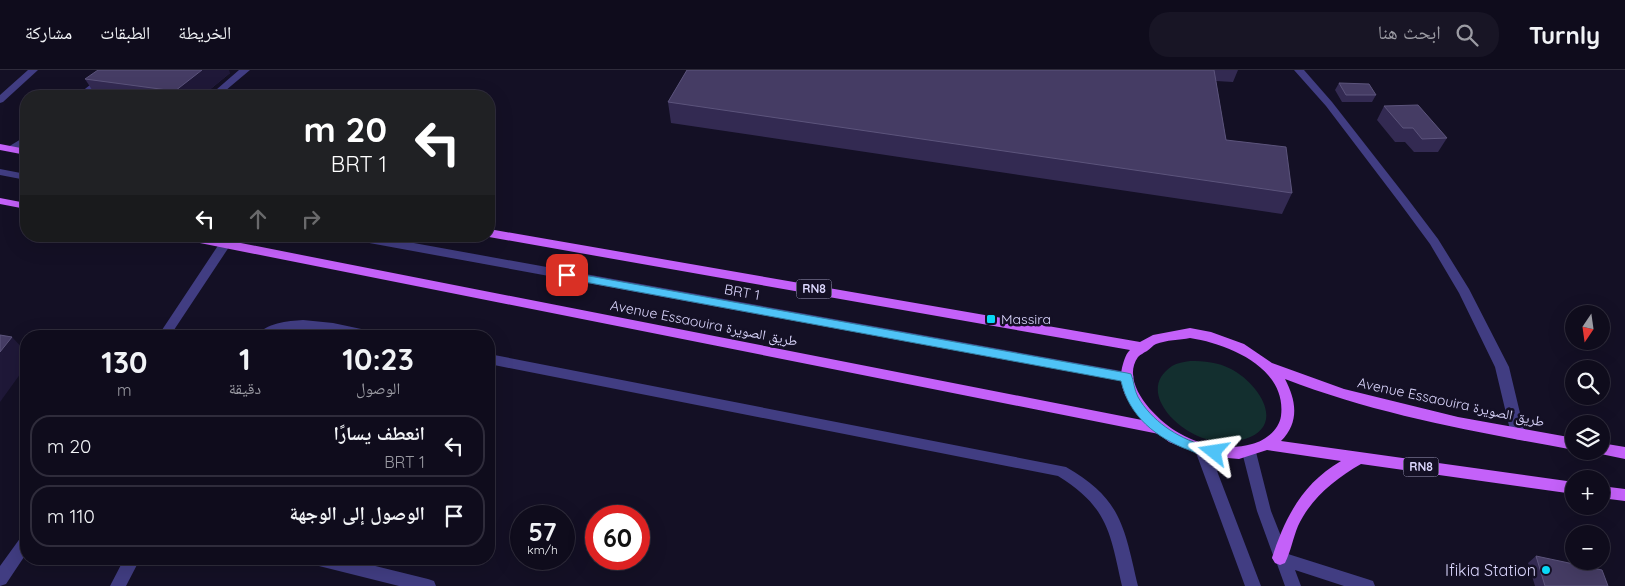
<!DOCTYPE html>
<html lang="ar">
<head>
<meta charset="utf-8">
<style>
  body { margin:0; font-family:Quicksand,"Noto Naskh Arabic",sans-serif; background:#181525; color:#f1f3f6; direction:rtl; height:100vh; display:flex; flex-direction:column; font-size:19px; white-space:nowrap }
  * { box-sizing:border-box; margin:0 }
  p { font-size:16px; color:#9b9ba3 }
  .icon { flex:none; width:28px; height:28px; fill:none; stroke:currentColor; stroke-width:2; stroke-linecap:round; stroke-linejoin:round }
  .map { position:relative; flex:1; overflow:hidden; direction:ltr }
  .drawer { position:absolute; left:20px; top:260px; width:475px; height:235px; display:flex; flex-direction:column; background:#0f0c1c; border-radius:20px; box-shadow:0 5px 20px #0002,0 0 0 1px #2f2c3b; direction:rtl }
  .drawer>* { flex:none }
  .guide { position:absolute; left:20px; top:20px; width:475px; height:152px; border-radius:20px; box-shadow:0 5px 20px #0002,0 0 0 1px #2f2c3b; direction:rtl; background:#202124; color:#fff; overflow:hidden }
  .needle { width:32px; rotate:193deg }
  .tools { position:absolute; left:1565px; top:235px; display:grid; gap:10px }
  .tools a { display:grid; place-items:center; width:45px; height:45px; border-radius:50%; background:#0f0c1c; box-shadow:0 5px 20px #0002,0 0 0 1px #2f2c3b; font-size:25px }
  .speed { position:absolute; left:510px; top:435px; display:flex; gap:10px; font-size:25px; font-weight:700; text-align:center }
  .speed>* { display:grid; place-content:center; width:65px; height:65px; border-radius:50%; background:#0f0c1c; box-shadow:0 5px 20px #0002,0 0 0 1px #2f2c3b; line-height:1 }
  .speed small { font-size:12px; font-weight:400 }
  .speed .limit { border:8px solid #d22; background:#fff; color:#111 }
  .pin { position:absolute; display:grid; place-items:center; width:42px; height:42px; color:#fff; margin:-21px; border-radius:10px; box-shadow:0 2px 8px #0006 }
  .me { position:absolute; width:55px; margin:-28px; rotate:285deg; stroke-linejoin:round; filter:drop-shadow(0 0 4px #0008) }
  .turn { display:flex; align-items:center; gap:18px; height:105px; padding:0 25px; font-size:22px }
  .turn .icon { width:65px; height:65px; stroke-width:2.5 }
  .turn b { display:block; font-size:35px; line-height:42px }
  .lanes { display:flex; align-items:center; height:48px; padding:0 25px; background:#0003; justify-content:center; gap:25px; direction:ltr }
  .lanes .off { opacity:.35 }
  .eta { display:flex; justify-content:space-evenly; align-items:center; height:85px; text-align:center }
  .eta b { font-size:30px; font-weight:800; line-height:35px }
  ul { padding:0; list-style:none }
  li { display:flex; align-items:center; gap:15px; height:62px; margin:0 10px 8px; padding:0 15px; border:2px solid #2f2c3b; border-radius:20px }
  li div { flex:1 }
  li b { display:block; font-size:19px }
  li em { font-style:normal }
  header { display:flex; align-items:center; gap:30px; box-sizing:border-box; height:70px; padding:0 25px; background:#0f0c1c; border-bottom:1px solid #2f2c3b }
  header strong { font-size:24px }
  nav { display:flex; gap:28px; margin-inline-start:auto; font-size:18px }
  .search { width:350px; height:45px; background:#181525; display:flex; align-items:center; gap:12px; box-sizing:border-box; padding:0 18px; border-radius:20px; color:#9b9ba3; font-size:19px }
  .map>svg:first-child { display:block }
  .green { fill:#132f2f }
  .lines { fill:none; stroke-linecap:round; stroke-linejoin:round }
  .minor { fill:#413d82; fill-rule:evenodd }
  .major { fill:#c461f9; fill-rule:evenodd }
  .wall { fill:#332a52 }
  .shaded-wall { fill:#1f1838 }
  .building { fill:#453c64; stroke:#5c547c }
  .route { fill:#4fc3f7; stroke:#337fa1 }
  .poi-dot { fill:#09d8f6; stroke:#141025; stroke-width:2 }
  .labels { text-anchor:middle; stroke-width:5; stroke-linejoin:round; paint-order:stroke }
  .shield { fill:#141025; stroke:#9f9bbc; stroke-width:1 }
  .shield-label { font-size:12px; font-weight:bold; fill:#dbd6fd }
  .street-label { font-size:14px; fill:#dbd6fd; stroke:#141025 }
  .poi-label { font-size:14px; fill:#dbd6fd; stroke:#141025; text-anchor:start }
  .near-poi-label { font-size:16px; fill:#dbd6fd; stroke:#141025; text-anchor:end }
</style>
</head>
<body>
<header>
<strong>Turnly</strong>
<div class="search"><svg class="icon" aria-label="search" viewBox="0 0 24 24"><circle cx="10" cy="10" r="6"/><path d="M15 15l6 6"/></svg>ابحث هنا</div>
<nav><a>الخريطة</a><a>الطبقات</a><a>مشاركة</a></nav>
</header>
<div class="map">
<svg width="1625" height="516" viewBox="0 0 1625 516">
  <rect width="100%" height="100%" fill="#141025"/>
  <path class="green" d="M1190,291C1204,291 1218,292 1231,299C1257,312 1288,355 1245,369C1227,374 1206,372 1190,362C1167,349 1141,317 1172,296C1177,293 1184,292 1190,291Z"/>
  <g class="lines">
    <path class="minor" d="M28,0H38L3,32L0,33V25Z
      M109,0H120L87,26H76Z
      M239,0H250L219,26H209Z
      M1294,0H1304L1332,32L1407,128L1438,169L1469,219L1509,297L1525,364L1523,368L1518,370L1513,368L1511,364L1495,297L1459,223L1430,174L1399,132L1326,36Z
      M26,66V74L16,81H8V77Z
      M0,99L26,104V110L0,105Z
      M348,166H375L1127,302L1132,303L1134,307L1132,311L1127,312L353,170Z
      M225,170L231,174L170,266H158L221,171Z
      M303,250L333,253L380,263L382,266C355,268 329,258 302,259C285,259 273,267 257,266C265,253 288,251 303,250Z
      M489,284L1066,397C1122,429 1124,457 1138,516H1122C1110,462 1108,437 1058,406L489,294Z
      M1202,374L1207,376L1209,380L1261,516H1245L1195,380L1197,376Z
      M1249,376L1254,378L1256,382L1271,441L1288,484L1367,509L1373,511L1375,516H1344L1295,500L1301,516H1285L1277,494L1272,488L1273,485L1257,441L1242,382L1244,378Z
      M26,465V484L6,514L0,516V496L21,467Z
      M124,489H140L126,516H110Z
      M311,489H347L428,509L434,511L436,516H399L319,496L314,494Z"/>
    <path class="major" d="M0,74L26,79V85L0,80Z
      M0,128L26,133V139L0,134Z
      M489,159L1140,272L1153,265L1190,258L1211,262L1244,274L1272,293L1344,319L1458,347L1574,368V380C1476,362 1378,345 1285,309C1296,330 1300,352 1281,371L1574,412V424L1361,394C1335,409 1311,428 1298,456C1293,468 1291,481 1285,493L1280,495L1275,493L1272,488C1285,447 1303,413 1341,391L1267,380L1239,389L1205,386L1169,372L1159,364L185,170L180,166H205L1142,350C1129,333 1116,317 1123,294C1125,288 1126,284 1130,280L489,167L487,166ZM1190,268C1229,274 1287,298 1281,346C1279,360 1265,371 1252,374C1229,381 1199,375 1179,363C1158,351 1119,314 1138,287C1140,285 1145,282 1147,281C1150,279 1153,275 1156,274C1166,270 1180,270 1190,268Z
      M1601,373L1625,377V389L1596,383L1595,381H1601Z
      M1601,416L1625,419V431L1601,428Z"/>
  </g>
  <path class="wall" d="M687,0H1238L1233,12L1216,11L1226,70L1292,123L1282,144L671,53L668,32Z
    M230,3L202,26H96L85,9Z
    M1339,13L1376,25L1372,32H1342L1335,20Z
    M1384,36L1447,68L1438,82H1414L1405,72H1395L1377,50Z
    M1536,486L1608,516H1535L1528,493Z"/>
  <path class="shaded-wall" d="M202,0H229L230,3L202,26H178L175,21Z
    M12,267L26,282V296L0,332V282Z"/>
  <path class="building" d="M98,0H202L175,21L85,9Z
    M687,0H1214L1226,70L1286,77L1292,123L668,32Z
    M1339,13L1369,14L1376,25H1346Z
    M1418,35L1447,68L1422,69L1413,58H1403L1384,36Z
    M0,265L12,267L0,282Z
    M1536,486L1602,500L1608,516H1545Z"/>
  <path class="route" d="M567,202L1127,303L1131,304C1134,311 1134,320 1138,327C1151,350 1177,368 1203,375C1208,376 1213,376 1219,378L1220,382L1219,386C1209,389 1198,384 1189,380C1156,368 1129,346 1121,311L563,208L561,205L563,203Z"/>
  <g class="poi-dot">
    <rect x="986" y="244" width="10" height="10" rx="2.5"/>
    <circle cx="1546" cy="500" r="5"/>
  </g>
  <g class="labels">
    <g class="shield">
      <rect x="796.5" y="209.5" width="35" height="19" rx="4"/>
      <rect x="1403.5" y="387.5" width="35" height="19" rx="4"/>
    </g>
    <g class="shield-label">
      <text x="814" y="223">RN8</text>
      <text x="1421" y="401">RN8</text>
    </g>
    <g class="street-label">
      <text transform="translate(742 222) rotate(10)" y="5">BRT 1</text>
      <text transform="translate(704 253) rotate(11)" y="5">Avenue Essaouira طريق الصويرة</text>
      <text transform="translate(1451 332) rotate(12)" y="5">Avenue Essaouira طريق الصويرة</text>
    </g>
    <g class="poi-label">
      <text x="1001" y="254">Massira</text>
    </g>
    <g class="near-poi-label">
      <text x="1536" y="506">Ifikia Station</text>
    </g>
  </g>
</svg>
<div class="tools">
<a><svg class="needle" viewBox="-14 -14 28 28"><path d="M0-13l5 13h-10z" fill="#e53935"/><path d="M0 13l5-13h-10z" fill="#9b9ba3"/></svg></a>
<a><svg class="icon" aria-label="search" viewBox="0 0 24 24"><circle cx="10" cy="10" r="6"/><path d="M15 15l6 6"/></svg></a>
<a><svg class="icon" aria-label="layers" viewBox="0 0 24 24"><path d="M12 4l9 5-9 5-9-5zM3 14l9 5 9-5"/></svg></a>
<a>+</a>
<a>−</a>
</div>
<div class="speed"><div>57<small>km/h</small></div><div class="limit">60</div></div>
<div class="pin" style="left:567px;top:205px;background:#d93025"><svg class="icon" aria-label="arrive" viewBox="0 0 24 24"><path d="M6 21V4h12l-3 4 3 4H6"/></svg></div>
<svg class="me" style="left:1214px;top:382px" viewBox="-20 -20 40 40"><path d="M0-17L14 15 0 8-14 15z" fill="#4fc3f7" stroke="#fff" stroke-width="4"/></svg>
<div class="guide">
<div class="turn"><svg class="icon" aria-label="left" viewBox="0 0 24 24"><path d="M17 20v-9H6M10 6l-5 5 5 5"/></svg><div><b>20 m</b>BRT 1</div></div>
<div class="lanes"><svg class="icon" aria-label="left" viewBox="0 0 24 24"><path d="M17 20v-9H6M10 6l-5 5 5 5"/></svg><svg class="icon off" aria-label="ahead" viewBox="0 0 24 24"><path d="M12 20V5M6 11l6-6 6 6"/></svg><svg class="icon off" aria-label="right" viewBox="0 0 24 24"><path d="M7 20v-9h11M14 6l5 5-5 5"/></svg></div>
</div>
<section class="drawer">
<div class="eta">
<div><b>10:23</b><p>الوصول</p></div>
<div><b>1</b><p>دقيقة</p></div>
<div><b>130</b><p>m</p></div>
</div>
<ul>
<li><svg class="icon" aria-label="left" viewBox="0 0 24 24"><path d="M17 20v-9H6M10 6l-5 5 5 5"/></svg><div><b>انعطف يسارًا</b><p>BRT 1</p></div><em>20 m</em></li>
<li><svg class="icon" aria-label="arrive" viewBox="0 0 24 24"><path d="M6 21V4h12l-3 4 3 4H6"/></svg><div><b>الوصول إلى الوجهة</b></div><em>110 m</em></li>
</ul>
</section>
</div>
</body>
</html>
